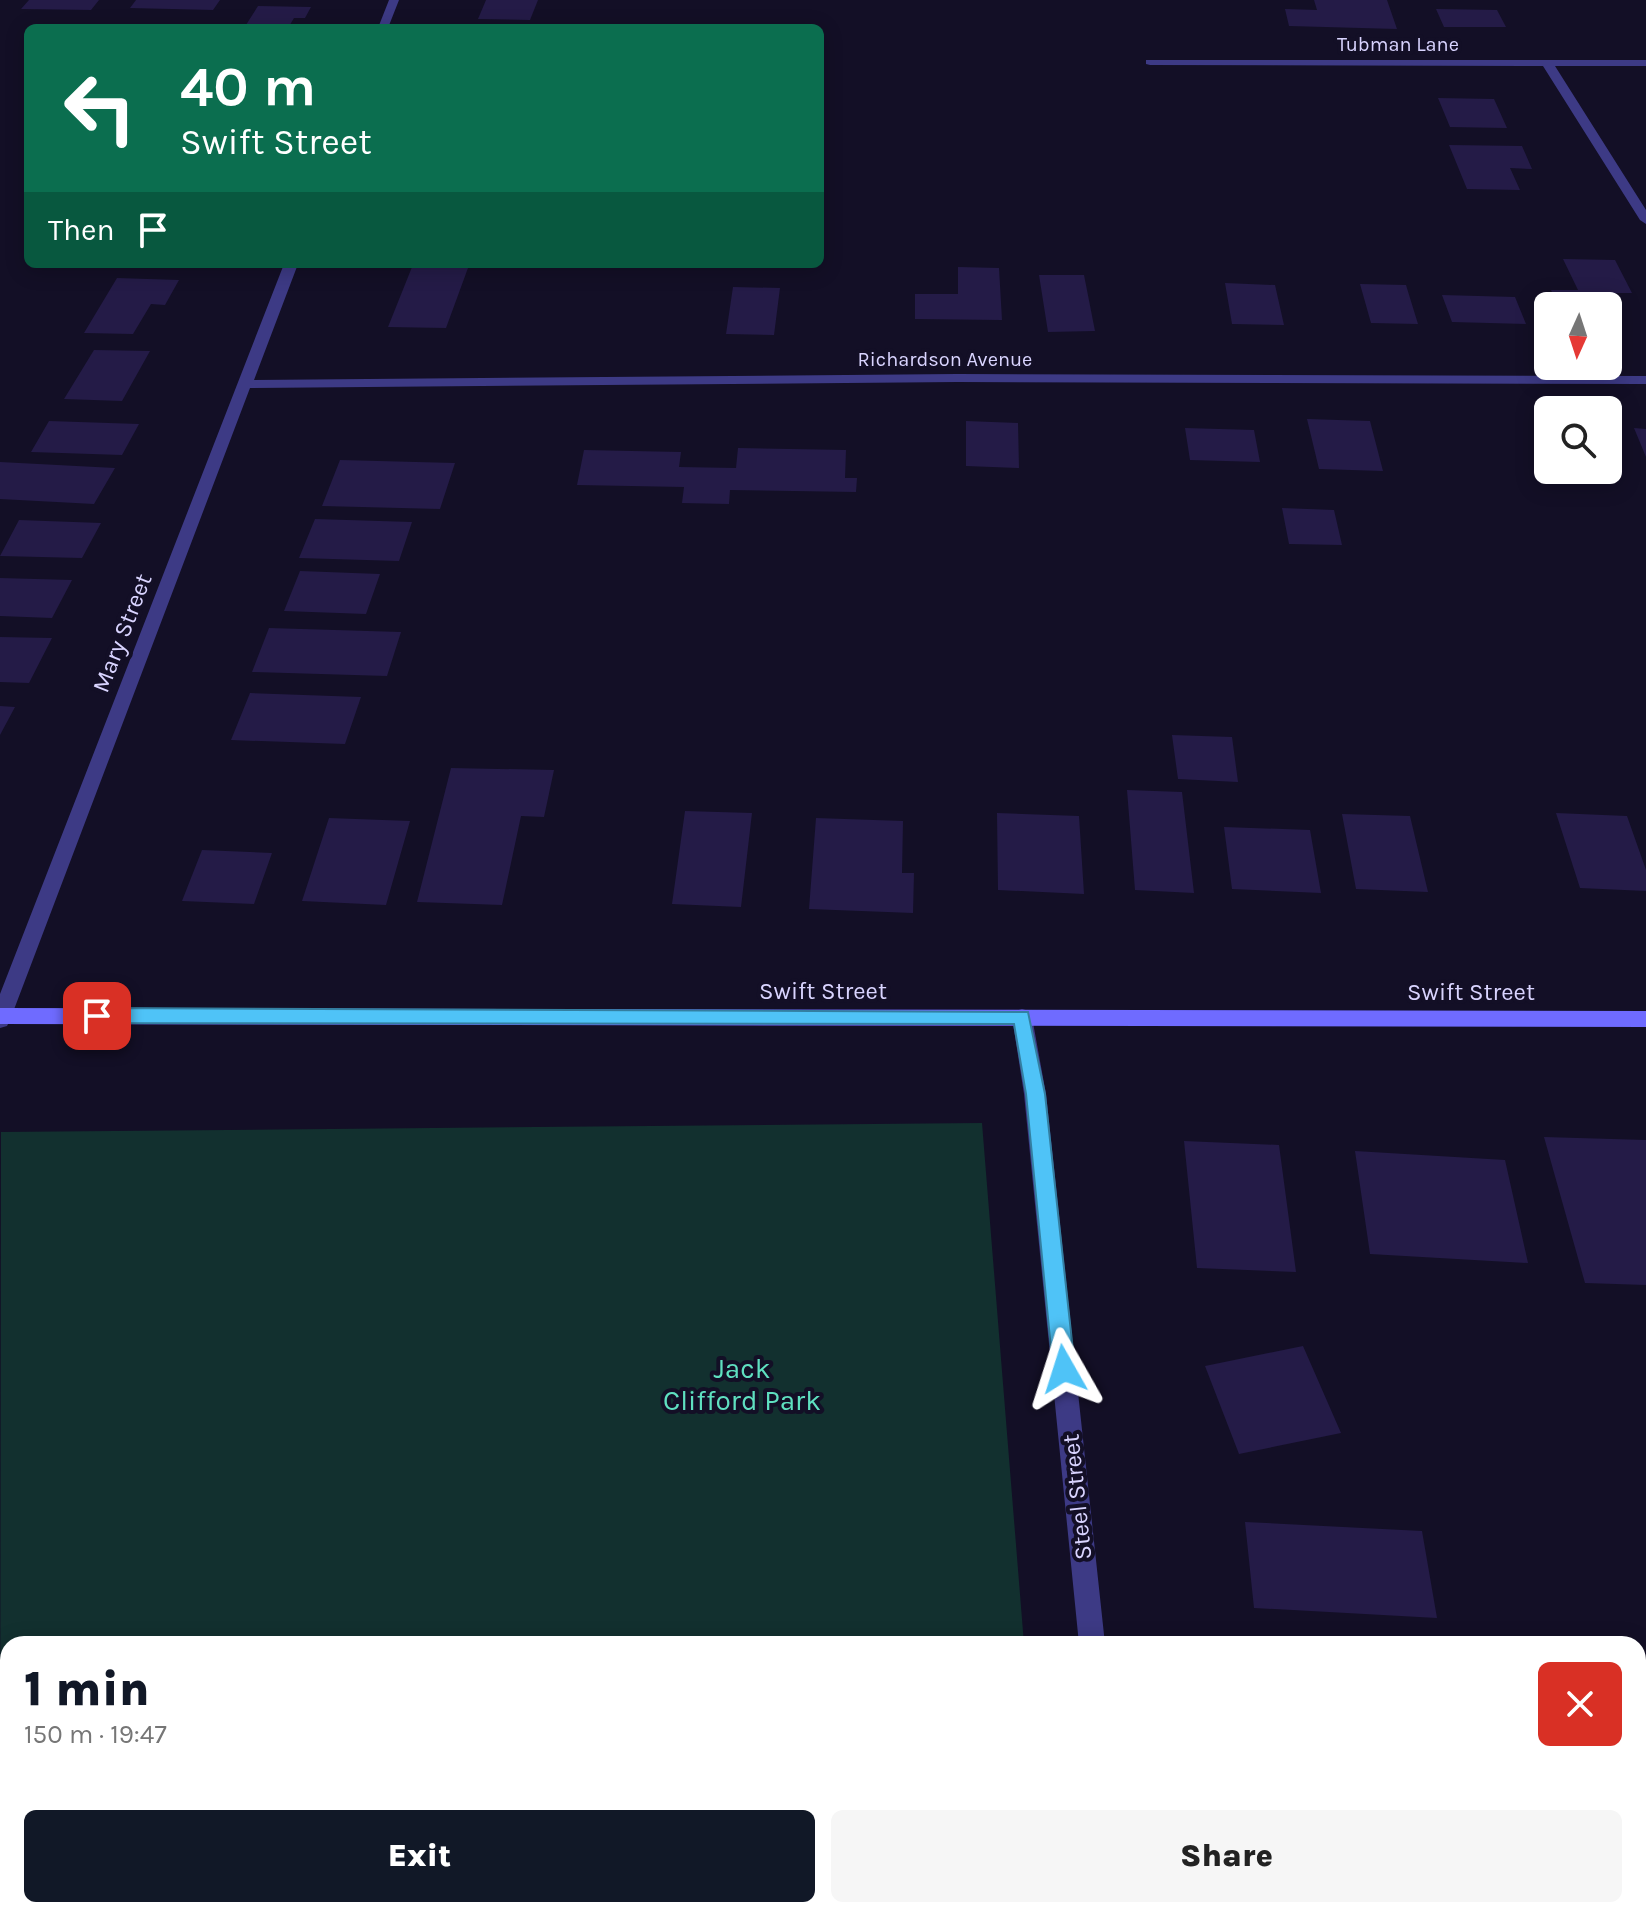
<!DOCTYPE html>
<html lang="en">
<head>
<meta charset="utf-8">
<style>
  body { margin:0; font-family:Karla,sans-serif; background:#f6f6f6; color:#222; height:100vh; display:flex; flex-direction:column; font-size:30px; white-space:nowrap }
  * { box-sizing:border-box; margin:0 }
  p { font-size:26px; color:#767676 }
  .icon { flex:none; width:44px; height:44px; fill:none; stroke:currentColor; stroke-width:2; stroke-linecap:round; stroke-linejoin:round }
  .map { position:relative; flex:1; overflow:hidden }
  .panel { position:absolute; left:0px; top:1636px; width:1646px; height:282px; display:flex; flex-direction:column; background:#fff; border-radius:24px 24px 0 0; box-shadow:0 4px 20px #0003 }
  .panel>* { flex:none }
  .hud { position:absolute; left:24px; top:24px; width:800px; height:244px; border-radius:12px; box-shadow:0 4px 20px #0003; background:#0b6e4f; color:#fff; overflow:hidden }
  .needle { width:52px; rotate:183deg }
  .buttons { position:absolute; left:1534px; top:292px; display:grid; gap:16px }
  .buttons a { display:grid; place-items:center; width:88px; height:88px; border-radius:12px; background:#fff; box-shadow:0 4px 20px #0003; font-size:40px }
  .pin { position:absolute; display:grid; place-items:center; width:68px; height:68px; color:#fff; margin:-34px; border-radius:16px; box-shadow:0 4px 12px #0006 }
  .me { position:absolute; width:88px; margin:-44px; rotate:354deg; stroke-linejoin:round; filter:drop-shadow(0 0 6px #0008) }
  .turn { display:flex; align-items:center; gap:28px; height:168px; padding:0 24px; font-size:36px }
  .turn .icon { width:104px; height:104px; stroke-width:2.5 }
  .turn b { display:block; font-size:56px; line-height:68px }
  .then { display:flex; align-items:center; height:76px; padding:0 24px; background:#0003; gap:16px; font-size:30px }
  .round { display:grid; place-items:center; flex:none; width:84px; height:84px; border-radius:12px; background:#f6f6f6 }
  .summary { display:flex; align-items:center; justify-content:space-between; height:136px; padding:0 24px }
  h1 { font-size:48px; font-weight:800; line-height:60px; color:#111827 }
  .cta { display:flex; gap:16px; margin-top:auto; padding:16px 24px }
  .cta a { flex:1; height:92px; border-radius:12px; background:#111827; color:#fff; font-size:32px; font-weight:800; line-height:92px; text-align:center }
  .cta a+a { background:#f6f6f6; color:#222 }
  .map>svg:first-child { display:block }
  .green { fill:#12302f }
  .building { fill:#241b47 }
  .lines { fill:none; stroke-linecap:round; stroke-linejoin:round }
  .minor { fill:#3d3a85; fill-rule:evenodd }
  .secondary { fill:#6f6bff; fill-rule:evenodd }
  .route { fill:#4fc3f7; stroke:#337fa1; stroke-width:2 }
  .labels { text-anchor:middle; stroke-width:8; stroke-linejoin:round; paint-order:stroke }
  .far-street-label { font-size:20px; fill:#d9d4ff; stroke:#130f26 }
  .street-label { font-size:24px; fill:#d9d4ff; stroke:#130f26 }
  .near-park-label { font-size:28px; fill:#5fe0c0; stroke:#130f26 }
</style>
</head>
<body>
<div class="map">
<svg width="1646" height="1917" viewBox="0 0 1646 1917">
  <rect width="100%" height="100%" fill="#130f26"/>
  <path class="green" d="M982,1123L1024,1644H8V1910H1045V1917H0L1,1132Z"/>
  <path class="building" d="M29,0H99L91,10L21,9Z
    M136,0H220L213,10L130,8Z
    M486,0H538L530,20L478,19Z
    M1314,0H1387L1397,29L1289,26L1285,9L1317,10Z
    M258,6L311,7L305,18H294L288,28H244Z
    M1436,9L1497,10L1506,27H1444Z
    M1438,98L1494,99L1507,128L1450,127Z
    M1449,145L1522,146L1532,169L1510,168L1520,190L1467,189Z
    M1563,259L1615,260L1632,293H1603L1617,320H1608V306H1558L1551,290H1578Z
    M412,267L468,268L446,328L388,327Z
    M958,267L999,268L1002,320L915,319V294H958Z
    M1039,275H1084L1095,331L1048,332Z
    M117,278L179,280L165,305L151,304L133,334L84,333Z
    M1225,283L1275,285L1284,325L1232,324Z
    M1360,284L1406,285L1418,324L1371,323Z
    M733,287L780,288L774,335L726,334Z
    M1442,295L1515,297L1526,324L1452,322Z
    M94,350L150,351L122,401L64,399Z
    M1307,419L1370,421L1383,471L1319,469Z
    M49,421L139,424L122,455L31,452Z
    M966,421L1018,423L1019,468L966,466Z
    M1185,428L1254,430L1260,462L1190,460Z
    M1634,428L1646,429V457Z
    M738,448L846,450L845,478H857L856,492L730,490L729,504L682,503L684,487L577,485L584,450L681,452L679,467L736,468Z
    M340,460L455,463L440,509L322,506Z
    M0,462L115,468L94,504L0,499Z
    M1282,508L1334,510L1342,545L1289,544Z
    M315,519L412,522L399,561L299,558Z
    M19,520L101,523L82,558L0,556Z
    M300,571L380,574L366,614L284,611Z
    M0,578L72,580L52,618L0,616Z
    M269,628L401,632L387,676L252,672Z
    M0,637L52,638L29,683L0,682Z
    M250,693L361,697L345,744L231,740Z
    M0,706L15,707L0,735Z
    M1172,735L1232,737L1238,782L1178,779Z
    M451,768L554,770L544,817L521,816L502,905L417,902Z
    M1127,790L1182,792L1194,893L1135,890Z
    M685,811L752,813L741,907L672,904Z
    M997,813L1079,816L1084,894L998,890Z
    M1556,813L1627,816L1646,870V891L1580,888Z
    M1342,814L1410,816L1428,892L1356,889Z
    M329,818L410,821L386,905L302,901Z
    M816,818L903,821L902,873H914L913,913L809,909Z
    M1224,827L1310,830L1321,893L1232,889Z
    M202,850L272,853L254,904L182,901Z
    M1544,1137L1646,1140V1285L1585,1283Z
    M1184,1141L1279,1145L1296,1272L1197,1268Z
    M1355,1151L1505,1160L1528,1263L1370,1254Z
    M1303,1346L1341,1433L1239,1454L1205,1366Z
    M1245,1522L1422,1531L1437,1618L1254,1608Z"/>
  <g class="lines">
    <path class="minor" d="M389,0H399L388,28H378Z
      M1146,60H1646V66H1555L1646,210V224L1640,220L1543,66L1150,65L1146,64Z
      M284,264H298L254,380L957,374L1646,376V384L957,382L250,388L10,1020L7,1026L0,1028V994Z
      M1022,1009L1029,1011L1032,1017L1046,1094L1105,1644H1079L1024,1094L1012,1017L1015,1011Z
      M1105,1910H1135L1136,1917H1106Z"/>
    <path class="secondary" d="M0,1008L1646,1011V1027L0,1024Z"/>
  </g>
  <path class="route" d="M97,1008L1028,1012L1045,1094L1075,1369L1072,1376L1064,1379L1056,1376L1053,1369L1026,1094L1014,1024L97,1023L88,1016Z"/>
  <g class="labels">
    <g class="far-street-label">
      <text x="1398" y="51">Tubman Lane</text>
      <text x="945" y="366">Richardson Avenue</text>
    </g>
    <g class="street-label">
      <text transform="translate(122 633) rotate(-69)" y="8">Mary Street</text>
      <text x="823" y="999">Swift Street</text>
      <text x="1471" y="1000">Swift Street</text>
      <text transform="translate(1077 1497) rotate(-96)" y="8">Steel Street</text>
    </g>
    <g class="near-park-label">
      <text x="742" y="1378">Jack<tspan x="742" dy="32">Clifford Park</tspan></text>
    </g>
  </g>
</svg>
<div class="buttons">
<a><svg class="needle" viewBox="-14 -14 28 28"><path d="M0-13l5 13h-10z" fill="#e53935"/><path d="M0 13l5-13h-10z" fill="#767676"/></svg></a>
<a><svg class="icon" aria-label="search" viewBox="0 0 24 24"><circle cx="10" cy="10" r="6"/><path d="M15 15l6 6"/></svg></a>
</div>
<div class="pin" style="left:97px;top:1016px;background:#d93025"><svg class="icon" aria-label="arrive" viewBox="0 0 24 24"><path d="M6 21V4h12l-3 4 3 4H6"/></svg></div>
<svg class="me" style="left:1064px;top:1369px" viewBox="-20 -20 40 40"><path d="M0-17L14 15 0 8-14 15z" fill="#4fc3f7" stroke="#fff" stroke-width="4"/></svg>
<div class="hud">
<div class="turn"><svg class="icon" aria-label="left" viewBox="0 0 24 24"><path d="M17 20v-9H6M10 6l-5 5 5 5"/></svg><div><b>40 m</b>Swift Street</div></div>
<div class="then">Then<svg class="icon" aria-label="arrive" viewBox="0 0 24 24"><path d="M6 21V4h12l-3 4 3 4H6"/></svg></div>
</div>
<section class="panel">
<div class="summary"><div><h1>1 min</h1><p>150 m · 19:47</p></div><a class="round" style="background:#d93025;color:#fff"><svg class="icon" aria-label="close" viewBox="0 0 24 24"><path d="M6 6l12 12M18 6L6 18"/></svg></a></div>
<div class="cta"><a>Exit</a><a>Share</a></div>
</section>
</div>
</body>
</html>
